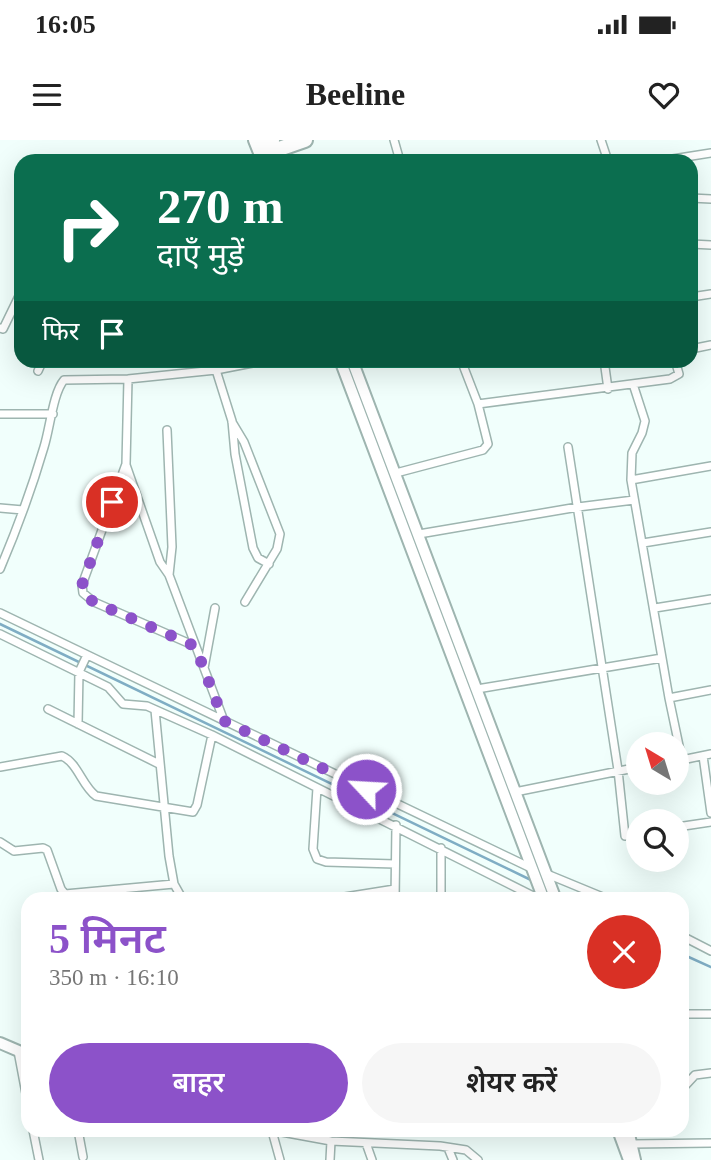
<!DOCTYPE html>
<html lang="hi">
<head>
<meta charset="utf-8">
<style>
  body { margin:0; font-family:"Times New Roman","Noto Sans Devanagari",serif; background:#f6f6f6; color:#222; height:100vh; display:flex; flex-direction:column; font-size:26px; white-space:nowrap }
  * { box-sizing:border-box; margin:0 }
  p { font-size:23px; color:#767676 }
  .icon { flex:none; width:38px; height:38px; fill:none; stroke:currentColor; stroke-width:2; stroke-linecap:round; stroke-linejoin:round }
  .map { position:relative; flex:1; overflow:hidden }
  .details { position:absolute; left:21px; top:752px; width:668px; height:245px; display:flex; flex-direction:column; background:#fff; border-radius:21px; box-shadow:0 7px 28px #0002 }
  .details>* { flex:none }
  .guide { position:absolute; left:14px; top:14px; width:684px; height:214px; border-radius:21px; box-shadow:0 7px 28px #0002; background:#0b6e4f; color:#fff; overflow:hidden }
  .needle { width:46px; rotate:322deg }
  .buttons { position:absolute; left:626px; top:592px; display:grid; gap:14px }
  .buttons a { display:grid; place-items:center; width:63px; height:63px; border-radius:50%; background:#fff; box-shadow:0 7px 28px #0002; font-size:35px }
  .pin { position:absolute; display:grid; place-items:center; width:60px; height:60px; color:#fff; margin:-30px; border:4px solid #fff; border-radius:50%; box-shadow:0 2px 7px #0007 }
  .me { position:absolute; width:77px; margin:-38px; rotate:295deg; stroke-linejoin:round; filter:drop-shadow(0 0 5px #0008) }
  .turn { display:flex; align-items:center; gap:24px; height:147px; padding:0 28px; font-size:32px }
  .turn .icon { width:91px; height:91px; stroke-width:2.5 }
  .turn b { display:block; font-size:49px; line-height:60px }
  .then { display:flex; align-items:center; height:66px; padding:0 28px; background:#0003; gap:14px; font-size:26px }
  .round { display:grid; place-items:center; flex:none; width:74px; height:74px; border-radius:37px; background:#f6f6f6 }
  .overview { display:flex; align-items:center; justify-content:space-between; height:119px; padding:0 28px }
  h1 { font-size:42px; font-weight:600; line-height:52px; color:#8c52c9 }
  .button { display:flex; gap:14px; margin-top:auto; padding:14px 28px }
  .button a { flex:1; height:80px; border-radius:42px; background:#8c52c9; color:#fff; font-size:28px; font-weight:600; line-height:80px; text-align:center }
  .button a+a { background:#f6f6f6; color:#222 }
  .status { display:flex; justify-content:space-between; align-items:center; height:49px; padding:0 35px; background:#fff; direction:ltr }
  .status svg { height:19px; fill:currentColor }
  header { display:flex; justify-content:space-between; align-items:center; height:91px; padding:0 28px; background:#fff; font-size:32px; font-weight:600 }
  .map>svg:first-child { display:block }
  .lines { fill:none; stroke-linecap:round; stroke-linejoin:round }
  .stream { stroke:#7fadc4; stroke-width:2.5 }
  .street-casing { stroke:#9eb5b0; stroke-width:10 }
  .secondary-casing { stroke:#9eb5b0; stroke-width:14 }
  .highway-casing { stroke:#9eb5b0; stroke-width:18 }
  .street { stroke:#fff; stroke-width:7 }
  .secondary { stroke:#fff; stroke-width:10 }
  .highway { stroke:#fff; stroke-width:14 }
  .route { stroke:#8c52c9; stroke-width:12; stroke-dasharray:0 21.6 }
</style>
</head>
<body>
<div class="status"><b>16:05</b><svg viewBox="0 0 49 12"><path d="M0 12V9h3v3zM5 12V6h3v6zM10 12V3h3v9zM15 12V0h3v12zM26 1h20v11H26zM47 4h2v5h-2z"/></svg></div>
<header><svg class="icon" aria-label="menu" viewBox="0 0 24 24"><path d="M4 6h16M4 12h16M4 18h16"/></svg>Beeline<svg class="icon" aria-label="heart" viewBox="0 0 24 24"><path d="M12 20l-8-8c-3-5 5-10 8-4 3-6 11-1 8 4z"/></svg></header>
<div class="map">
<svg width="711" height="1020" viewBox="0 0 711 1020">
  <rect width="100%" height="100%" fill="#f1fffc"/>
  <g class="lines">
    <path class="stream" d="M0,484L533,741
      M567,758L570,760
      M682,814L711,827"/>
    <g class="street-casing">
      <path id="street" d="M394,0L400,21
        M601,0L608,21
        M660,21L711,13
        M691,58L711,59
        M691,104L711,105
        M691,157L711,154
        M0,188L3,189L21,152
        M691,209L711,205
        M461,220L478,264
        M604,220L608,249
        M216,230L232,281L235,314L253,408L258,418L269,424
        M38,231L43,220
        M128,239L126,324L82,445L83,453L94,462L195,506
        M633,244L645,281L642,293L632,313L631,340L669,558L682,620
        M0,274H53
        M232,282L244,302L280,394L277,409L245,462
        M167,290L172,407L169,435
        M568,307L618,630L625,696L639,694
        M126,325L160,422L169,435L224,581
        M396,333L483,310L488,304L478,264L670,239L679,234L675,220
        M631,340L711,326
        M0,368L23,370
        M419,394L578,367L634,360
        M643,403L711,392
        M0,429C17,389 32,348 44,307C50,288 53,253 64,240L128,239L216,230L268,220
        M655,468L711,459
        M0,473L533,729
        M0,494L108,547L123,564L147,566L212,595L533,756
        M204,528L215,468
        M477,549L662,518
        M669,558L711,550
        M48,569L159,624
        M155,570L169,716L174,744L183,760
        M78,584L79,532L87,515
        M703,616L711,673
        M677,621L711,614
        M0,627L62,616C78,623 82,646 96,656L193,672L197,665L212,595
        M317,648L313,709L317,719L326,722L395,724
        M515,652L639,627
        M677,687L711,682
        M0,702L14,711L43,708L47,710L61,749L65,754L174,744
        M547,734L610,760
        M326,760L395,749
        M395,760L396,685
        M441,760V708
        M682,796L711,811
        M682,874H711
        M18,911L28,964
        M682,949L695,935L711,933
        M33,990L39,1020
        M78,990L83,1017
        M271,990L331,1001L440,1006L466,1010L478,1020
        M272,991L280,1020
        M366,1003L372,1020
        M632,1004L711,1003
        M448,1008L453,1020
        M330,1020L331,1001"/>
    </g>
    <g class="secondary-casing">
      <path id="secondary" d="M340,220L544,760
        M352,220L556,760
        M0,903L28,915
        M618,990L629,1020
        M628,990L635,1020"/>
    </g>
    <g class="highway-casing">
      <path id="highway" d="M256,0L262,15L305,0
        M258,5L272,0"/>
    </g>
    <use href="#street" class="street"/>
    <use href="#secondary" class="secondary"/>
    <use href="#highway" class="highway"/>
  </g>
  <g class="lines">
    <path class="route" d="M112,362L82,445L85,456L94,462L195,506L224,581L366,649"/>
  </g>
</svg>
<div class="buttons">
<a><svg class="needle" viewBox="-14 -14 28 28"><path d="M0-13l5 13h-10z" fill="#e53935"/><path d="M0 13l5-13h-10z" fill="#767676"/></svg></a>
<a><svg class="icon" aria-label="search" viewBox="0 0 24 24"><circle cx="10" cy="10" r="6"/><path d="M15 15l6 6"/></svg></a>
</div>
<div class="pin" style="left:112px;top:362px;background:#d93025"><svg class="icon" aria-label="arrive" viewBox="0 0 24 24"><path d="M6 21V4h12l-3 4 3 4H6"/></svg></div>
<svg class="me" style="left:366px;top:649px" viewBox="-20 -20 40 40"><circle r="17" fill="#8c52c9" stroke="#fff" stroke-width="3"/><path d="M0-11L8 9 0 5-8 9z" fill="#fff"/></svg>
<div class="guide">
<div class="turn"><svg class="icon" aria-label="right" viewBox="0 0 24 24"><path d="M7 20v-9h11M14 6l5 5-5 5"/></svg><div><b>270 m</b>दाएँ मुड़ें</div></div>
<div class="then">फिर<svg class="icon" aria-label="arrive" viewBox="0 0 24 24"><path d="M6 21V4h12l-3 4 3 4H6"/></svg></div>
</div>
<section class="details">
<div class="overview"><div><h1>5 मिनट</h1><p>350 m · 16:10</p></div><a class="round" style="background:#d93025;color:#fff"><svg class="icon" aria-label="close" viewBox="0 0 24 24"><path d="M6 6l12 12M18 6L6 18"/></svg></a></div>
<div class="button"><a>बाहर</a><a>शेयर करें</a></div>
</section>
</div>
</body>
</html>
